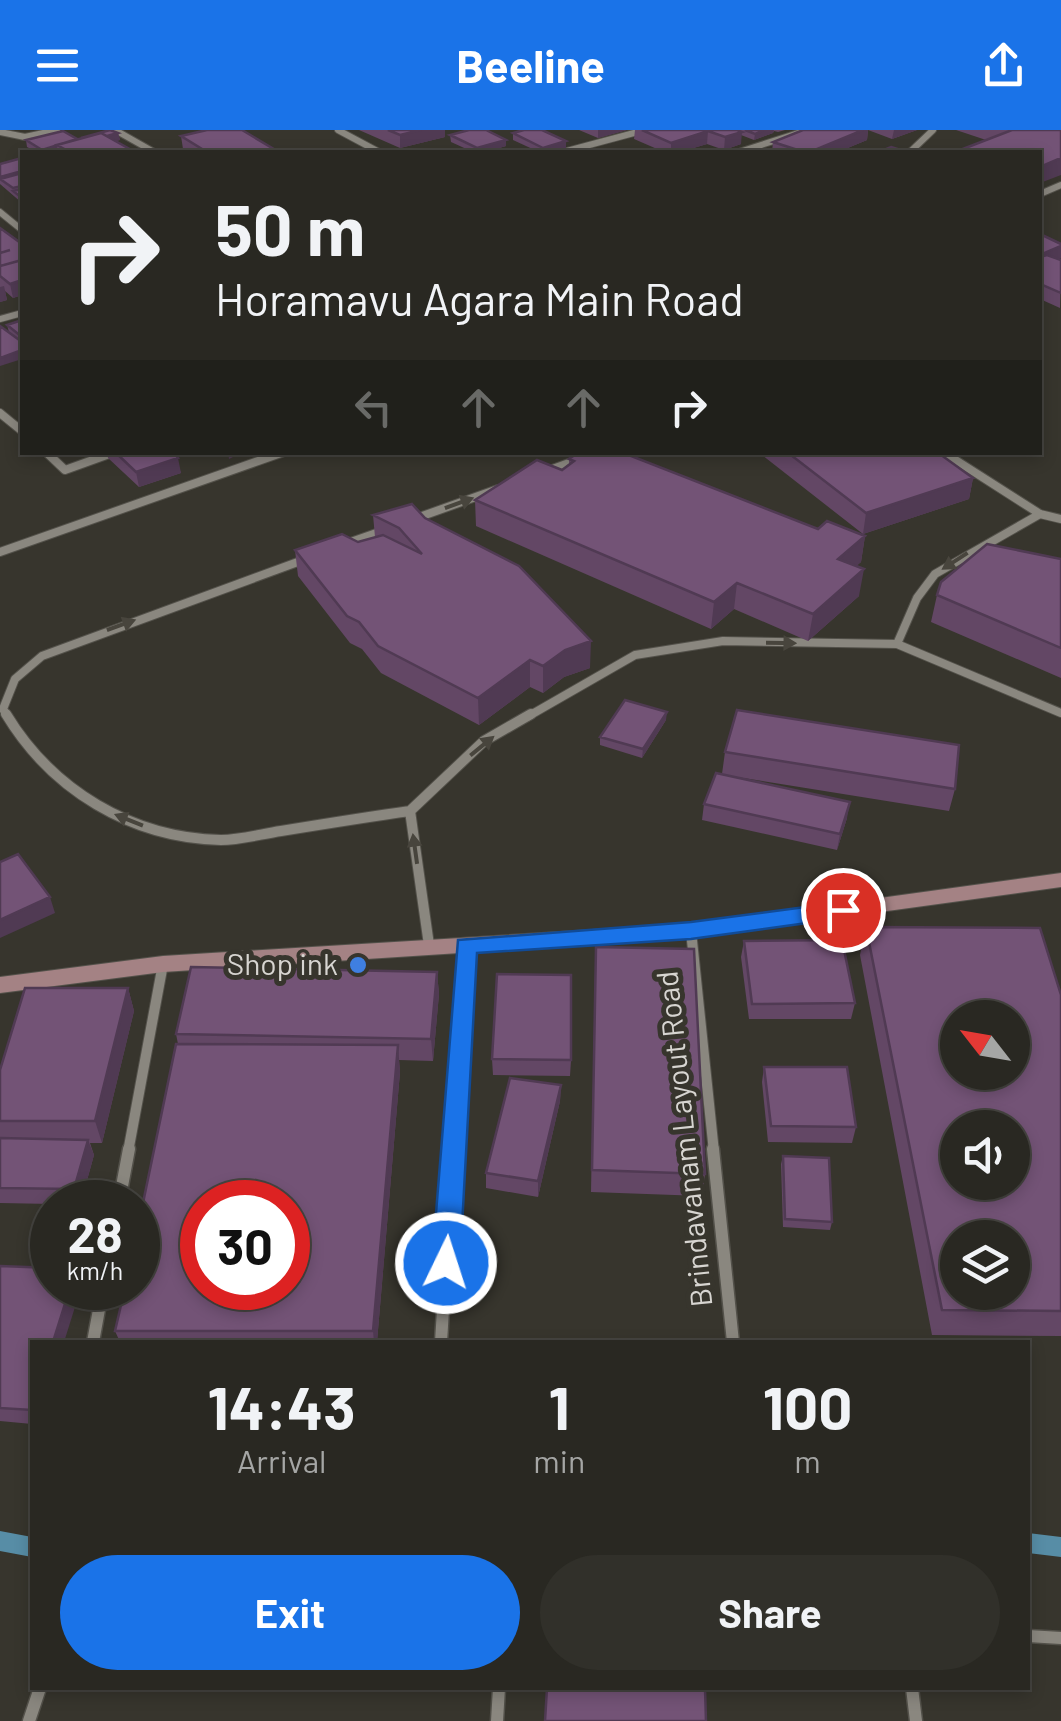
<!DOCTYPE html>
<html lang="en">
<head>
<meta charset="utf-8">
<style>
  body { margin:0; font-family:Barlow,sans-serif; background:#31302a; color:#f1f3f6; height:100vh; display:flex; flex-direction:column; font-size:38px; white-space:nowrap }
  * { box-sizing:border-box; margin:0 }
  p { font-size:32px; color:#a5a6a5 }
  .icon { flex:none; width:55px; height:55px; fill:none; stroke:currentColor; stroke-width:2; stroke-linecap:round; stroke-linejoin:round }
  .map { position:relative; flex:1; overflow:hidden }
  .panel { position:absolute; left:30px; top:1210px; width:1000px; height:350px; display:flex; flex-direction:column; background:#292822; border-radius:0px; box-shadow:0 5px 15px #0003,0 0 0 2px #454440 }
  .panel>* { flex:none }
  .guide { position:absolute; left:20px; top:20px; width:1022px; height:305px; border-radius:0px; box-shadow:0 5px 15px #0003,0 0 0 2px #454440; background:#292822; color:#f1f3f6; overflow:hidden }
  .needle { width:65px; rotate:301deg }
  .tools { position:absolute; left:940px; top:870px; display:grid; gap:20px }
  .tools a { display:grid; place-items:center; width:90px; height:90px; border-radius:50%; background:#292822; box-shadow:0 5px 15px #0003,0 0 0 2px #454440; font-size:50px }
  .speed { position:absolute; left:30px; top:1050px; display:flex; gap:20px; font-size:50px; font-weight:700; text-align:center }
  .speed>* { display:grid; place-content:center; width:130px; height:130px; border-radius:50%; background:#292822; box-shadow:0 5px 15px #0003,0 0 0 2px #454440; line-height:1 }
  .speed small { font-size:25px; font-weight:400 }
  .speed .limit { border:15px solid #d22; background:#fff; color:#111 }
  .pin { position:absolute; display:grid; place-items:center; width:85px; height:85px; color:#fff; margin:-42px; border:5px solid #fff; border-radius:50%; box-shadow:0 2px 10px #0007 }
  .me { position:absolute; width:110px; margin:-55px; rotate:4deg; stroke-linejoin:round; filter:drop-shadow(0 0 8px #0008) }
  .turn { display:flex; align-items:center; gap:35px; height:210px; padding:0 30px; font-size:45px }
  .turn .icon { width:130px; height:130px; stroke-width:2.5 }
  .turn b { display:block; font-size:70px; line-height:85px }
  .lanes { display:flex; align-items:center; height:95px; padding:0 30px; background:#0003; justify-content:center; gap:50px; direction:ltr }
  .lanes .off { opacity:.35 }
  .eta { display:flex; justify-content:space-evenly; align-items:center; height:170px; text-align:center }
  .eta b { font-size:60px; font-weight:700; line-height:70px }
  .action { display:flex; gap:20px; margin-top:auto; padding:20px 30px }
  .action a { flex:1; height:115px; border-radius:60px; background:#1a73e8; color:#fff; font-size:40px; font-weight:700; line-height:115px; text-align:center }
  .action a+a { background:#31302a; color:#f1f3f6 }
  header { display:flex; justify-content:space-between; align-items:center; height:130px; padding:0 30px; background:#1a73e8; color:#fff; font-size:45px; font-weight:700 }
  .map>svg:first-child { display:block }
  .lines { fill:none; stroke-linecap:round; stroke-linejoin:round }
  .stream { fill:#578da6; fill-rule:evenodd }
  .street-far3-casing { stroke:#53514a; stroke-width:8 }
  .street-far2-casing { stroke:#53514a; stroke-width:10 }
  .street-far1-casing { stroke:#53514a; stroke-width:12 }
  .street-casing { stroke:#53514a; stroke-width:15 }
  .secondary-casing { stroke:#53514a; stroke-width:2 }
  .street-far3 { stroke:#8a877f; stroke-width:6 }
  .street-far2 { stroke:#8a877f; stroke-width:8 }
  .street-far1 { stroke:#8a877f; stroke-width:10 }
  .street { stroke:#8a877f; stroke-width:12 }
  .secondary { fill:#a48284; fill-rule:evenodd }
  .wall { fill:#634765 }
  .shaded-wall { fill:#503a53 }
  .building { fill:#735376; stroke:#503a53; stroke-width:2.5; fill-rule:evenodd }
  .oneway { fill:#48453d }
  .route { fill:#1a73e8; stroke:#114b97; stroke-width:2.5 }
  .shop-dot { fill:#3f7fe0; stroke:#37352d; stroke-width:4 }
  .labels { text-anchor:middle; stroke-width:10; stroke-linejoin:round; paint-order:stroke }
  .poi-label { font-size:30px; fill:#d7d5d1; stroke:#37352d; text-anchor:end }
  .street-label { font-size:30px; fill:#d7d5d1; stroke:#37352d }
</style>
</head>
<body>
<header><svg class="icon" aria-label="menu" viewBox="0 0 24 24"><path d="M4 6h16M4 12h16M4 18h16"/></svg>Beeline<svg class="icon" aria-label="share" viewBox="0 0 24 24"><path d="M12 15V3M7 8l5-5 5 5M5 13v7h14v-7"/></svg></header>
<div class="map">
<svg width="1061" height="1591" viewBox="0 0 1061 1591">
  <rect width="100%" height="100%" fill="#37352d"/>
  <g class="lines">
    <path class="stream" d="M0,1401L32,1407V1427L0,1421Z
      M1028,1403L1061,1407V1427L1028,1423Z"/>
    <g class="street-far3-casing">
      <path id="street-far3" d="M115,0L154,22
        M338,0L379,22
        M0,2L25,7L57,0
        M563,22L645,0
        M739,22L808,0
        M910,22L933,0
        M1040,64L1061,55
        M0,82L22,100
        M0,189L22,183"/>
    </g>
    <g class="street-far2-casing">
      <path id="street-far2" d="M0,283L22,301
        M46,322L65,340L115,322
        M943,322L1040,384L1061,389
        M547,341L599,322
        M411,390L498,359
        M345,414L385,400
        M0,422L284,322
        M897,514L917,468L935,444L1040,384
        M8,587L3,579L15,549L42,526L306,429
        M527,587L635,525L723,511L897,514L1061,583"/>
    </g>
    <g class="street-far1-casing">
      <path id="street-far1" d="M6,584C52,660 131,708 221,710C241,710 261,704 281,701C324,694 367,687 410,681L429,815
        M410,681L484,611L531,584
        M691,801L714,1022
        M128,1022L163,834
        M453,1022L466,816"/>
    </g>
    <g class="street-casing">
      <path id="street" d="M713,1019L733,1212
        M119,1072L129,1019
        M93,1212L103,1158
        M441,1212L453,1019
        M1028,1506L1061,1508
        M912,1558L916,1591
        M29,1591L40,1558
        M497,1591L499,1558"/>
    </g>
    <g class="secondary-casing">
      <path id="secondary" d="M1061,743V757L691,808L163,842L0,863V847L163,826L691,794Z"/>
    </g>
    <use href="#street-far3" class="street-far3"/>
    <use href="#street-far2" class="street-far2"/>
    <use href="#street-far1" class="street-far1"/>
    <use href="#street" class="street"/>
    <use href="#secondary" class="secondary"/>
  </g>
  <path class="wall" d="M359,0H445V7L400,18Z
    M579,0H627L598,8Z
    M635,0H785L778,2L774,1L773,3L754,10L741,5V14L724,20L707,14L680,22H664L634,9Z
    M803,0H917L892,9L868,0L867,10L838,22H772L773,12Z
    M956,0H1061L986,10Z
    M118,3L120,10L115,11L135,22H37L27,17L26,10L77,9Z
    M513,3L566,18L549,22H539L513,10Z
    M450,5L506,16L486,22H473L451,12Z
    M181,6L272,18V22H189L183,19Z
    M22,28V73L0,54V34Z
    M0,98L22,114V165L13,168L5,161L7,170L0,172Z
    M1040,104L1061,128L1058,129L1061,130L1060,178L1040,169Z
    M22,190V229L9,202L7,195Z
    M107,322H173L181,343L139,357L108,328Z
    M758,322H937L973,348L969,369L863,404Z
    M569,329L818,399L865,406L861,432L856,436L859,466L808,511L734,479L711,499L476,396L475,370L562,340L569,335Z
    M373,385L425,388L590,538L564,547L543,563L530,557L479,595L381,543L362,519L350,513L298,446L295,420L358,412L375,407Z
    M1061,429V548L931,492L937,465Z
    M666,590L642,628L600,615V607Z
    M725,622L955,659L949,681L731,646L847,688L837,720L702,690L704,674L722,644Z
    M866,797L1061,865V1206L932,1205L860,825Z
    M744,811L855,873L851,889H749L741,827Z
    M595,839L705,1044L702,1066L591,1062Z
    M437,842L439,864L433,931L399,930L400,942L377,1212H120L115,1201L178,914L176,904Z
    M128,858L134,881L102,1013H90L94,1025L81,1072H52V1074L0,1073V940Z
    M492,929L571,930L570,946L493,945Z
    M764,937L856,997L852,1013L768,1012L762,952Z
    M561,955L560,971L538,1067L486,1058V1043Z
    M783,1026L832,1092L830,1100L783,1097L781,1034Z
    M0,1136L32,1212V1294L0,1291Z"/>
  <path class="shaded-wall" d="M421,0H445V7L400,18V5Z
    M598,0H627L598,8Z
    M765,0H774L773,3L754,10L755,4Z
    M863,0H868L867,10L838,22H810Z
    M894,0H917L892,9Z
    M708,1L707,14L680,22H671V13Z
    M742,2L741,14L724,20L725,7Z
    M118,3L120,10L86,18L85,12Z
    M506,10V16L486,22H478L477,18Z
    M566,11V18L549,22H543V18Z
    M57,16L58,22H42V20Z
    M272,18V22H253Z
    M1061,28V45L1040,53V37Z
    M1061,116V128L1040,137V125Z
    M22,150V165L13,168L10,154Z
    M4,156L7,170L0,172V157Z
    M22,220V229L0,236V228Z
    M228,322H243L229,329Z
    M178,328L181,343L139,357L136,342Z
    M973,348L969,369L863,404L866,383Z
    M865,406L861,432L834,456L838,429Z
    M864,439L859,466L808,511L813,484Z
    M737,453L734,479L711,499L714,472Z
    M591,511L590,538L564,547L543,563V536L565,520Z
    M530,530V557L479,595L478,568Z
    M667,582L666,590L642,628L643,619Z
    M850,672L847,688L837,720L840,704Z
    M50,767L55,783L0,808V790Z
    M437,842L439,864L433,931L431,909Z
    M128,858L134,881L102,1013L95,991Z
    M398,915L400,942L377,1212H374L373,1201Z
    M561,955L560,971L538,1067V1051Z
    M88,1010L94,1025L81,1072H79L74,1059Z
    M70,1158H81L64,1212H53Z"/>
  <path class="building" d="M110,0L118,3L107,6L101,3L81,8Z
    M207,0H242L272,18L253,22H207L181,6Z
    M388,0H421L400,5Z
    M469,0H486L506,10L477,18L450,5Z
    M524,0H542L566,11L543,18L513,3Z
    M642,0H737L742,2L725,7L708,1L671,13Z
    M745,0H765L755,4Z
    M803,0H863L810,22H804L773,12Z
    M1010,0H1061V28L1040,37V22H955L1012,0Z
    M63,1L77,9L42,20L26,10Z
    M101,3L135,22H70L57,15Z
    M891,17L907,22H879Z
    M22,28V41L0,47V34Z
    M22,43V56L13,58L0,49Z
    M22,59V68L13,61Z
    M0,98L22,114V130L0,136V123L10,120L0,123Z
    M1040,104L1061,114V116L1040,125Z
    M1047,125L1061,130V163L1040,154V127Z
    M22,130V150L10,154L0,146V136Z
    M22,190V207L7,195Z
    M0,196L22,212V220L0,228Z
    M115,322H173L178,328L136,342Z
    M579,322H621L818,399L827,391L865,406L838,429L864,439L813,484L737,453L714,472L475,370L537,330L562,340L574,331L569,329Z
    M787,322H937L973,348L866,383Z
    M412,374L425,388L519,436L591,511L565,520L543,536L530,530L478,568L378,516L359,492L347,486L295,420L342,404L358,412L383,405L422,424L399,398L373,385Z
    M987,414L1061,429V518L937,465L941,452Z
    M625,570L667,582L643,619L600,607Z
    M737,580L959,615L955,659L725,622Z
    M716,643L850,672L840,704L704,674Z
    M18,724L50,767L0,790V732Z
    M866,797L1040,798L1061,865V1181L942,1180ZM958,888H1012V942H958ZM958,998H1012V1052H958ZM958,1108H1012V1162H958Z
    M842,810L855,873L752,874L744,811Z
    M596,817L694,819L705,1044L592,1040Z
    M191,837L437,842L431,909L176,904Z
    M497,844L571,845V930L492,929Z
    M25,858H128L95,991H0V940Z
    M176,914L398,915L373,1201H115L125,1158H138V1097ZM202,1072H288V1158H202Z
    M764,937H847L856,997L771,996Z
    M510,948L561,955L538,1051L486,1043Z
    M0,1008L88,1010L74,1059L0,1058Z
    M783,1026L829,1028L832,1092L785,1089Z
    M0,1136L52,1138V1158H70L53,1212H32V1280L0,1278Z
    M547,1558H705L706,1591H545Z"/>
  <defs><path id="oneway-solid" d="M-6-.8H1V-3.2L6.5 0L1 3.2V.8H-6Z" transform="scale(2.5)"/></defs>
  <g class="oneway">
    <use href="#oneway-solid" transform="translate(459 373) rotate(-20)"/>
    <use href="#oneway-solid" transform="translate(955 431) rotate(147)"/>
    <use href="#oneway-solid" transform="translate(121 495) rotate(-20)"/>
    <use href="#oneway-solid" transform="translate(781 513) rotate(1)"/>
    <use href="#oneway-solid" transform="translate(482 616) rotate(-39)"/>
    <use href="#oneway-solid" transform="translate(129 690) rotate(-158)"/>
    <use href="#oneway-solid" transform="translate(415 719) rotate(-98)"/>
  </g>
  <path class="route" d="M843,772L855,780L843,788L691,809L477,823L460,1133L455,1141L446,1145L436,1141L432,1133L458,810L691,792Z"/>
  <circle class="shop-dot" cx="358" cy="835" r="10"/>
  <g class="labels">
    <g class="poi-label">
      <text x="338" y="845">Shop ink</text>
    </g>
    <g class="street-label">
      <text transform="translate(685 1009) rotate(-96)" y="10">Brindavanam Layout Road</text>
    </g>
  </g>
</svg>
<div class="tools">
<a><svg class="needle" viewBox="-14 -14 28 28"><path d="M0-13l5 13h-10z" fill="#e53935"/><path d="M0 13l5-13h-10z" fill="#a5a6a5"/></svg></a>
<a><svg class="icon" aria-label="sound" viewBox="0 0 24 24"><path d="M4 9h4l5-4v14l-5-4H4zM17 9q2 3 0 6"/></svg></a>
<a><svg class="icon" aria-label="layers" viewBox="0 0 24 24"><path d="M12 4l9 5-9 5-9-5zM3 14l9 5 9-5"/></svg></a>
</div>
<div class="speed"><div>28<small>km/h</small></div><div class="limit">30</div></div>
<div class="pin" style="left:843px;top:780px;background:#d93025"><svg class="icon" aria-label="arrive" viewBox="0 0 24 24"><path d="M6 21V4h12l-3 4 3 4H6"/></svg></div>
<svg class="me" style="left:446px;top:1133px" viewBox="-20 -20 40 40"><circle r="17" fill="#1a73e8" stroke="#fff" stroke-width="3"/><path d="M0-11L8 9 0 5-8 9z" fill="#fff"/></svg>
<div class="guide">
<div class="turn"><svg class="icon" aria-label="right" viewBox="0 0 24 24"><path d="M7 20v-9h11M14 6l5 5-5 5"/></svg><div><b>50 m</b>Horamavu Agara Main Road</div></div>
<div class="lanes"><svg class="icon off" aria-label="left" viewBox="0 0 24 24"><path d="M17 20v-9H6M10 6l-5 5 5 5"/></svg><svg class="icon off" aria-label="ahead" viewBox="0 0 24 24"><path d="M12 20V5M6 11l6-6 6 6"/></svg><svg class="icon off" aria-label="ahead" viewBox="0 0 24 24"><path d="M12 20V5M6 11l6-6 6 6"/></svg><svg class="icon" aria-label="right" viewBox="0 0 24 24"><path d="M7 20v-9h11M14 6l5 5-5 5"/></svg></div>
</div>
<section class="panel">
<div class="eta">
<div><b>14:43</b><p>Arrival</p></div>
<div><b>1</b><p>min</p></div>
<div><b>100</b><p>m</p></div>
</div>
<div class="action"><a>Exit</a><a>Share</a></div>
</section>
</div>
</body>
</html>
